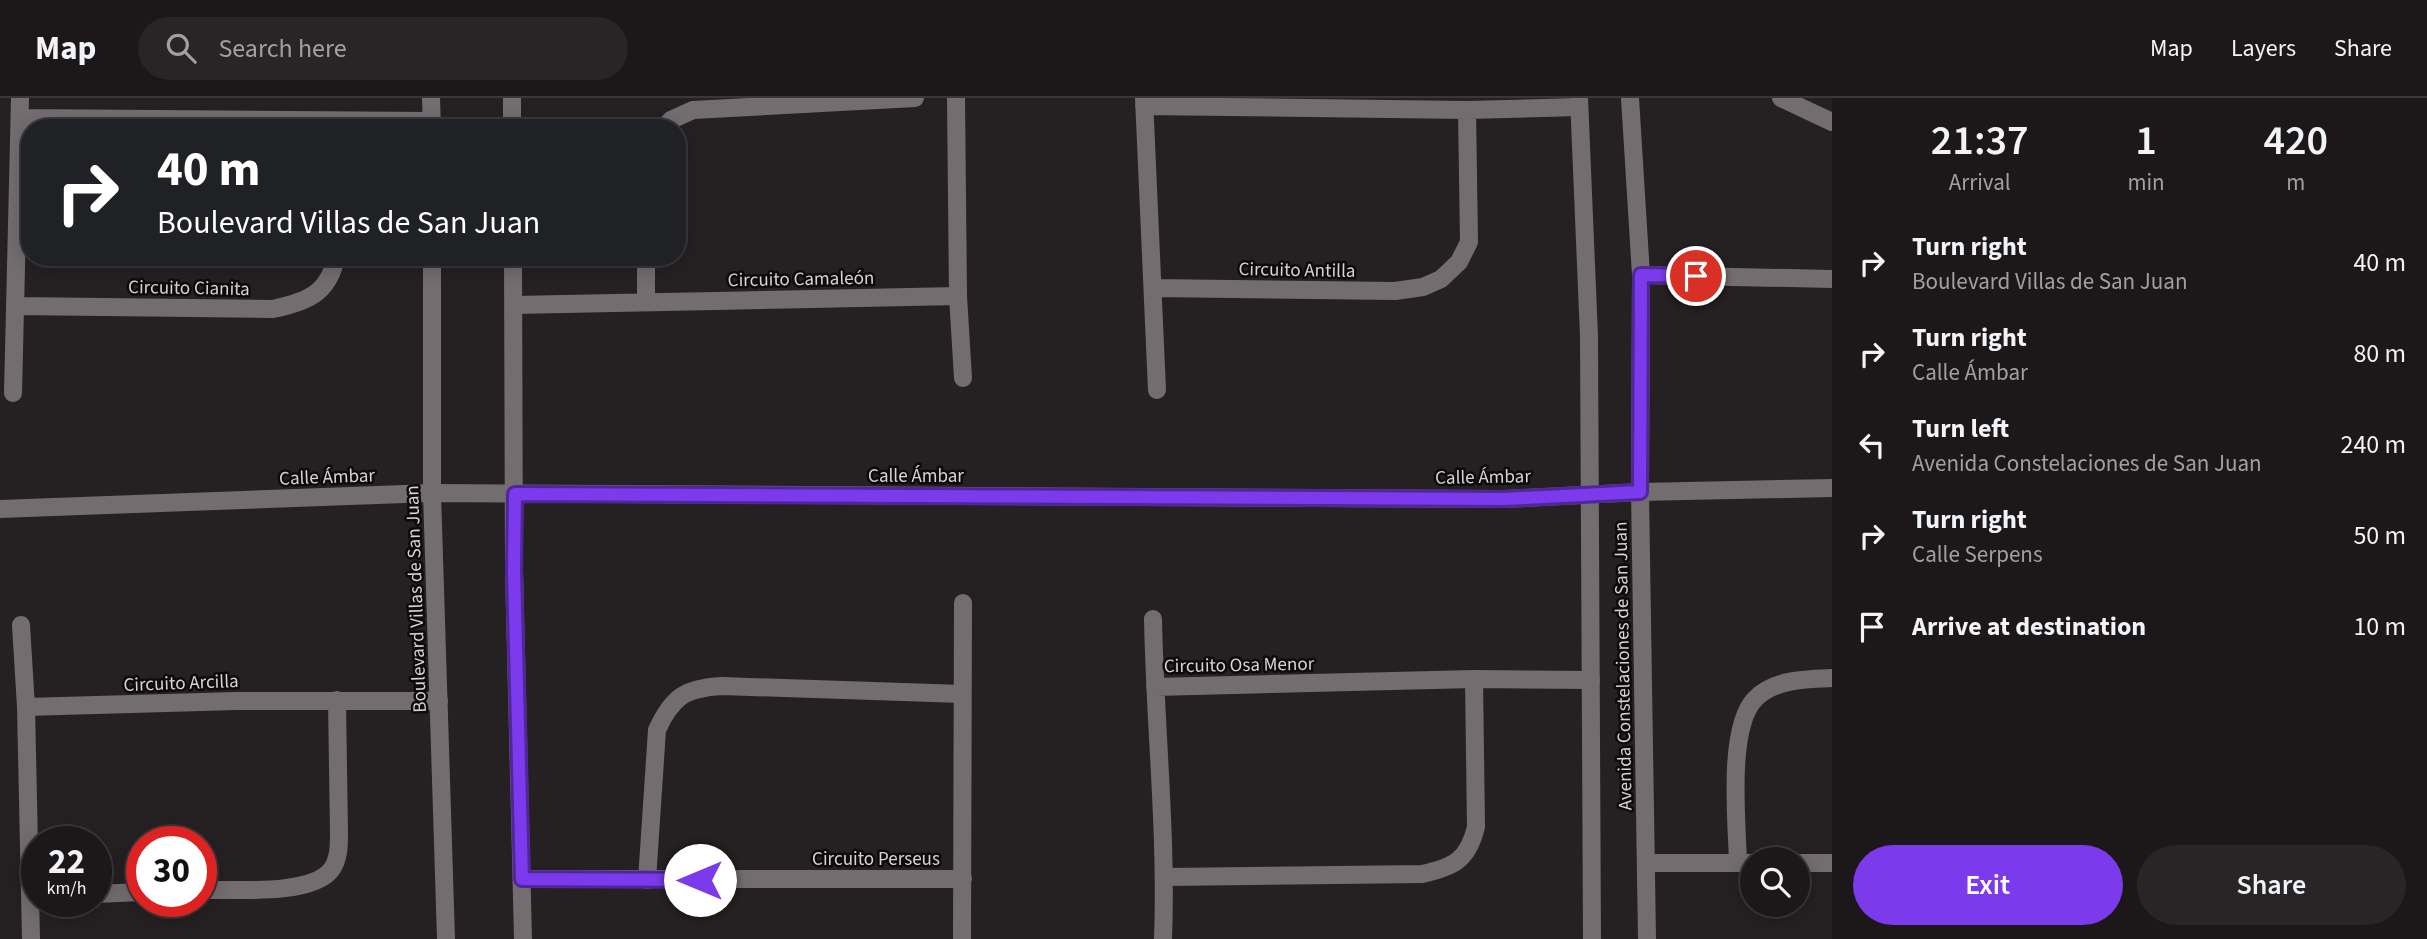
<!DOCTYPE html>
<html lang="en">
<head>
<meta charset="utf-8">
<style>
  body { margin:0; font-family:"Source Sans 3",sans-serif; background:#292527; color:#f1f3f6; height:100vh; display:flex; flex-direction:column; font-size:26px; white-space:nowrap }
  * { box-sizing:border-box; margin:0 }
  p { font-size:23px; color:#a0a0a2 }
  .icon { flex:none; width:38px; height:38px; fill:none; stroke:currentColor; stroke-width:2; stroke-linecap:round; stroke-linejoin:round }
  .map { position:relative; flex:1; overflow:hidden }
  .sheet { display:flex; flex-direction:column; background:#1c181a; width:595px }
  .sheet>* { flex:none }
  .guide { position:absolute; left:21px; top:21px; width:665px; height:147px; border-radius:28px; box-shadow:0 4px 18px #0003,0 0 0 2px #3a3739; background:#202124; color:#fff; overflow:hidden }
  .controls { position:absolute; left:1740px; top:749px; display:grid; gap:14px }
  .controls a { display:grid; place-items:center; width:70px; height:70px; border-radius:50%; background:#1c181a; box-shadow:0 4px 18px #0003,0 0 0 2px #3a3739; font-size:35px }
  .speed { position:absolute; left:21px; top:728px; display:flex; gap:14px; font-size:35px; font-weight:700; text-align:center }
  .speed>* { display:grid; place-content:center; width:91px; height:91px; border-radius:50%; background:#1c181a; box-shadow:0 4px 18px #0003,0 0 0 2px #3a3739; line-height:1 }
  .speed small { font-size:18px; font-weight:400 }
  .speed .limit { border:10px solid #d22; background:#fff; color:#111 }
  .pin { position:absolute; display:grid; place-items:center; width:60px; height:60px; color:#fff; margin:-30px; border:4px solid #fff; border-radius:50%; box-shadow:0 2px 7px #0007 }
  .me { position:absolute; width:77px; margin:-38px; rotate:270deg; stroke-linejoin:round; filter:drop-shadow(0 0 5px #0008) }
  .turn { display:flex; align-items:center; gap:24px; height:147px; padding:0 21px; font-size:32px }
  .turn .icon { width:91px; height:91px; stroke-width:2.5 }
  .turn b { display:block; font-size:49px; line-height:60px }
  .eta { display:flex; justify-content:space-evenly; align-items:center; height:119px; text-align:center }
  .eta b { font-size:42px; font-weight:600; line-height:49px }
  .button { display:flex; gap:14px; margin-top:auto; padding:14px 21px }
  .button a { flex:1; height:80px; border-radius:42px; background:#7c3aed; color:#fff; font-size:28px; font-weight:600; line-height:80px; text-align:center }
  .button a+a { background:#292527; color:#f1f3f6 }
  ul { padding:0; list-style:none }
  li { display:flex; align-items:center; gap:21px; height:91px; padding:0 21px }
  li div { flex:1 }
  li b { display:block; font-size:26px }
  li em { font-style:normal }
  header { display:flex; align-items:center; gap:42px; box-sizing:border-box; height:98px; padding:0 35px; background:#1c181a; border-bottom:2px solid #3a3739 }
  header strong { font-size:33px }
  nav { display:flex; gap:38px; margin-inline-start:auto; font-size:24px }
  .search { width:490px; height:63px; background:#292527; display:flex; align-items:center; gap:18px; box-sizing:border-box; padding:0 24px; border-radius:38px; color:#a0a0a2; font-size:26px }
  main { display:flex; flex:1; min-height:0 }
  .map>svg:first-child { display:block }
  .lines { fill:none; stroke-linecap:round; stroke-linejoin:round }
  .minor { stroke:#736d70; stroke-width:18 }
  .tertiary { stroke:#736d70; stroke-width:18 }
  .route-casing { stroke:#51269a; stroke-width:18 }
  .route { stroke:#7c3aed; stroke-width:12 }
  .labels { text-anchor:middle; stroke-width:5; stroke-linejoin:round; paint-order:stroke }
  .street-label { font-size:19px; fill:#d7d3d5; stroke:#0d0a0b }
</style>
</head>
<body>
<header>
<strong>Map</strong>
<div class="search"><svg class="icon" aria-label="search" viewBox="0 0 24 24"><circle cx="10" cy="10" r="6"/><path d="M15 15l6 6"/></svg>Search here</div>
<nav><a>Map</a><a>Layers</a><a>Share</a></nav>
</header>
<main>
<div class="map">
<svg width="1832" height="841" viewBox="0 0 1832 841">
  <rect width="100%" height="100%" fill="#252022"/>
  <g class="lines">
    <path class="minor" d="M956,0L958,198L963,280
      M1144,0L1157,292
      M1781,0L1832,24
      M1144,8L1467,12L1579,9
      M20,20L432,23
      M663,30L671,22L693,12L915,0
      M646,159V204
      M1641,177L1832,181
      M1153,190L1395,193L1423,189L1441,181L1459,164L1469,144L1467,12
      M514,207L958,198
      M15,208L273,211C306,204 329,196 336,159
      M13,295L20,0
      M0,411L432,395L1504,401L1640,394L1832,390
      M1153,521C1155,628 1167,734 1163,841
      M21,527L26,609L31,841
      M1155,589L1474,581L1591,582
      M26,609L236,603H439
      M1646,765H1752
      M1738,765C1737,725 1727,630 1755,601C1774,581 1807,581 1832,580
      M1797,765H1832
      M1165,779L1422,776C1454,769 1468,762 1476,729L1474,581
      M522,781H963
      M647,782L657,632C672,599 685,590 722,588L962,596
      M201,792C234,791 311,798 331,772C339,762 339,747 339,735L337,602
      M96,796L142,794
      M962,841L963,505"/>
    <path class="tertiary" d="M431,0L432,30
      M512,0V30
      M1579,0L1589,238L1592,841
      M1630,0L1641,177L1640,394L1647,841
      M432,159V395L446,841
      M513,159L514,473L523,841"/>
  </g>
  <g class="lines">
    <g class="route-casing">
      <path id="route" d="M700,782L522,781L514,473L515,396L1504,401L1640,394L1641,177L1696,178"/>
    </g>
    <use href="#route" class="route"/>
  </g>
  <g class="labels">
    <g class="street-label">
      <text transform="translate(1297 171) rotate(1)" y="7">Circuito Antilla</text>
      <text transform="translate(801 180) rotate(-1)" y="7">Circuito Camaleón</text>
      <text transform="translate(189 189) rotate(1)" y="7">Circuito Cianita</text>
      <text x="916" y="384">Calle Ámbar</text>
      <text transform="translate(327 378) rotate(-2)" y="7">Calle Ámbar</text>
      <text transform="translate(1483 378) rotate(-1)" y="7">Calle Ámbar</text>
      <text transform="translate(415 501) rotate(-92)" y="7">Boulevard Villas de San Juan</text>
      <text transform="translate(1239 566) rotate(-1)" y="7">Circuito Osa Menor</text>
      <text transform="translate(1622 568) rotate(-91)" y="7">Avenida Constelaciones de San Juan</text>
      <text transform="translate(181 584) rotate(-2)" y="7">Circuito Arcilla</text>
      <text x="876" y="767">Circuito Perseus</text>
    </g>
  </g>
</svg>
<div class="controls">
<a><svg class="icon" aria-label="search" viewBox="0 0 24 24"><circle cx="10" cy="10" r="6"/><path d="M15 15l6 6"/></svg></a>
</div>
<div class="speed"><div>22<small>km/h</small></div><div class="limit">30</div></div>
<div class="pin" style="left:1696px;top:178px;background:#d93025"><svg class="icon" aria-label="arrive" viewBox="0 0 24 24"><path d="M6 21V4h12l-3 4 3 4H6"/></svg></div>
<svg class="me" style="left:700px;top:782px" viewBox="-20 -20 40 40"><circle r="19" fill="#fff"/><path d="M0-13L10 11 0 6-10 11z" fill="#7c3aed"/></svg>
<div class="guide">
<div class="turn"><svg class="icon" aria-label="right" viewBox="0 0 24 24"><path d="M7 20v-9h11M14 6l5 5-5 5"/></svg><div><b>40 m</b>Boulevard Villas de San Juan</div></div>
</div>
</div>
<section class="sheet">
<div class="eta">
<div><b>21:37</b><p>Arrival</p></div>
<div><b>1</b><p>min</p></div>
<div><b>420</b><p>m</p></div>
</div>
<ul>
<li><svg class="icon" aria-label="right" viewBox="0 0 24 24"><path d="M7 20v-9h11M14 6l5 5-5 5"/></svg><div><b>Turn right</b><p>Boulevard Villas de San Juan</p></div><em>40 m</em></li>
<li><svg class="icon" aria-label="right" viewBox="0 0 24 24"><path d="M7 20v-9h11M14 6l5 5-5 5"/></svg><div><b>Turn right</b><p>Calle Ámbar</p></div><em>80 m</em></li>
<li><svg class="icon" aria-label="left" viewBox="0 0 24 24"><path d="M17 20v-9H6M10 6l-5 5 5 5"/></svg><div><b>Turn left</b><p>Avenida Constelaciones de San Juan</p></div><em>240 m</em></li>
<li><svg class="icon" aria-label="right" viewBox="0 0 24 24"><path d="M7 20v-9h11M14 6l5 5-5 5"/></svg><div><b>Turn right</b><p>Calle Serpens</p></div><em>50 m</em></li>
<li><svg class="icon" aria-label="arrive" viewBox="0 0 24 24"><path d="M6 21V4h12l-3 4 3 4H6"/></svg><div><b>Arrive at destination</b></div><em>10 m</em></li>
</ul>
<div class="button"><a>Exit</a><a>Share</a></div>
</section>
</main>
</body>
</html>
